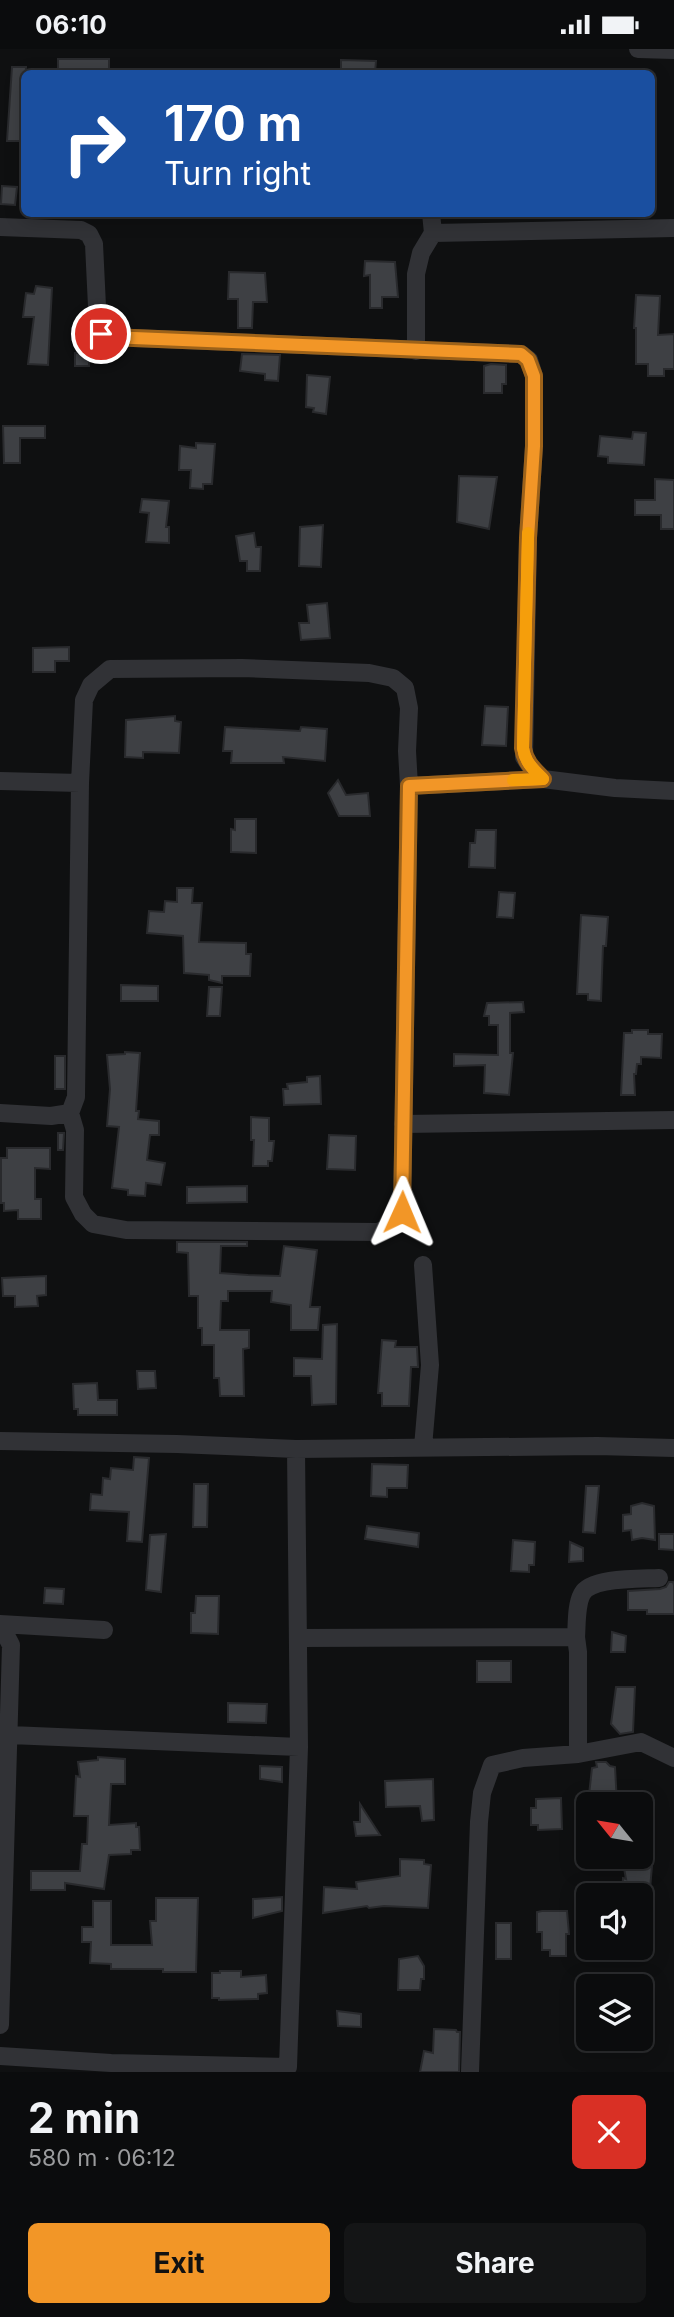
<!DOCTYPE html>
<html lang="en">
<head>
<meta charset="utf-8">
<style>
  body { margin:0; font-family:Inter,sans-serif; background:#141516; color:#f1f3f6; height:100vh; display:flex; flex-direction:column; font-size:26px; white-space:nowrap }
  * { box-sizing:border-box; margin:0 }
  p { font-size:23px; color:#9a9b9d }
  .icon { flex:none; width:38px; height:38px; fill:none; stroke:currentColor; stroke-width:2; stroke-linecap:round; stroke-linejoin:round }
  .map { position:relative; height:2023px; overflow:hidden }
  .panel { display:flex; flex-direction:column; background:#0b0c0d; flex:1 }
  .panel>* { flex:none }
  .top-card { position:absolute; left:21px; top:21px; width:634px; height:147px; border-radius:10px; box-shadow:0 4px 18px #0003,0 0 0 2px #2b2c2e; background:#1a4fa0; color:#fff; overflow:hidden }
  .needle { width:46px; rotate:300deg }
  .tools { position:absolute; left:576px; top:1743px; display:grid; gap:14px }
  .tools a { display:grid; place-items:center; width:77px; height:77px; border-radius:10px; background:#0b0c0d; box-shadow:0 4px 18px #0003,0 0 0 2px #2b2c2e; font-size:35px }
  .pin { position:absolute; display:grid; place-items:center; width:60px; height:60px; color:#fff; margin:-30px; border:4px solid #fff; border-radius:50%; box-shadow:0 2px 7px #0007 }
  .me { position:absolute; width:77px; margin:-38px; rotate:1deg; stroke-linejoin:round; filter:drop-shadow(0 0 5px #0008) }
  .turn { display:flex; align-items:center; gap:24px; height:147px; padding:0 28px; font-size:32px }
  .turn .icon { width:91px; height:91px; stroke-width:2.5 }
  .turn b { display:block; font-size:49px; line-height:60px }
  .round { display:grid; place-items:center; flex:none; width:74px; height:74px; border-radius:10px; background:#141516 }
  .overview { display:flex; align-items:center; justify-content:space-between; height:119px; padding:0 28px }
  h1 { font-size:42px; font-weight:700; line-height:52px }
  .primary-button { display:flex; gap:14px; margin-top:auto; padding:14px 28px }
  .primary-button a { flex:1; height:80px; border-radius:10px; background:#f29627; color:#111; font-size:28px; font-weight:700; line-height:80px; text-align:center }
  .primary-button a+a { background:#141516; color:#f1f3f6 }
  .status { display:flex; justify-content:space-between; align-items:center; height:49px; padding:0 35px; background:#0b0c0d; direction:ltr }
  .status svg { height:19px; fill:currentColor }
  .map>svg:first-child { display:block }
  .building { fill:#3e4044; stroke:#292a2d; stroke-width:2 }
  .lines { fill:none; stroke-linecap:round; stroke-linejoin:round }
  .street { stroke:#313236; stroke-width:18 }
  .route-casing { stroke:#9d6219; stroke-width:18 }
  .route { stroke:#f29627; stroke-width:12 }
  .slow { stroke:#f59e0b; stroke-width:12 }
</style>
</head>
<body>
<div class="status"><b>06:10</b><svg viewBox="0 0 49 12"><path d="M0 12V9h3v3zM5 12V6h3v6zM10 12V3h3v9zM15 12V0h3v12zM26 1h20v11H26zM47 4h2v5h-2z"/></svg></div>
<div class="map">
<svg width="674" height="2023" viewBox="0 0 674 2023">
  <rect width="100%" height="100%" fill="#0f1011"/>
  <path class="building" d="M58,10H109V24H58Z
    M341,11L376,12L375,24H341Z
    M12,18H26L23,92H7Z
    M2,137L17,138L15,156L1,155Z
    M365,212L395,213L398,248H382V259H370V226L364,227Z
    M229,223L265,224L267,253H253L252,279H238V250H228Z
    M36,237L52,239L48,316L28,315L34,268H23L26,244L34,245Z
    M636,246L660,247L658,286L674,285V320H664V327H648V315H636V279H634Z
    M75,304H89V317H75Z
    M242,305L280,306L278,332L265,331V325L240,322Z
    M491,315L506,316V335H502V344H484V317Z
    M307,326L330,328L326,365L313,363L314,359L306,358Z
    M3,377H45V389H20V414H4Z
    M633,383L646,384L644,416L608,414V408L598,407L600,387L632,390Z
    M196,394L215,395L212,435H203V440L190,439L191,421H179L180,397L196,399Z
    M459,427L497,428L489,480L457,473Z
    M655,430L674,431V480H661V466H635V451H655Z
    M142,450L169,452L166,478H169V494L146,493L149,464L140,463Z
    M323,476L321,518L299,517L300,478Z
    M254,484L256,498H261L260,522H247V512H240L236,487Z
    M327,554L330,589L301,591L299,574H309L307,556Z
    M69,598V612H55V623H33V599Z
    M485,657L508,658L506,697L482,696Z
    M175,667V672L181,673L179,704L143,703V709L125,708L126,671Z
    M225,678L300,682L301,678L327,680L325,712L283,708L284,714H231L232,702H223Z
    M338,731L346,746L368,744L370,767H339L328,744Z
    M235,770H256V804L231,803V780L235,781Z
    M476,781H496L495,819L469,818L470,794H475Z
    M177,839H193L192,854H202L199,893L246,894V905H251L250,927H222V934L209,931V926L184,924L183,887L147,884L149,862L164,863L165,852L177,853Z
    M499,843L515,844L513,869L497,868Z
    M581,866L608,868L606,897H603L601,952L588,951V945H577Z
    M121,936L158,937V952H121Z
    M209,938H222L220,967H207Z
    M523,953L524,963L510,964V1004H513L509,1046L484,1044L485,1016L454,1017V1005L498,1006V976H489V967H484L487,954Z
    M632,981H648V985H662L661,1009L641,1008V1015H637L636,1025H634L635,1046H621L624,984H632Z
    M125,1003L140,1004L136,1062H139L138,1070L159,1072V1086H150L147,1111L165,1114L161,1136L146,1134L145,1147L128,1146V1141L112,1139L119,1078L107,1077L110,1040L107,1006L125,1005Z
    M55,1007H65V1040H55Z
    M320,1027L321,1055L284,1056L283,1040H288L287,1035L307,1033V1028Z
    M251,1068L269,1069V1092H274L272,1112H268V1117H253L254,1091H251Z
    M58,1084H64L63,1101H58Z
    M329,1086L356,1087L355,1121L327,1120Z
    M7,1099H50V1120L35,1119V1150H41V1170H18V1161L4,1162V1154H1V1109H7Z
    M247,1137V1153L187,1154V1138Z
    M177,1193H247V1197H221L220,1224L248,1226L280,1227L284,1197L317,1201L310,1258H320L318,1281H291V1256L271,1253L272,1242H228V1252H221L220,1281H249V1299L243,1300L244,1347H220L219,1329H214V1296H202V1279H198V1247H189L188,1204L177,1203Z
    M46,1227V1246L37,1247L38,1257L15,1258V1247H3L2,1229Z
    M337,1275L336,1355L312,1356L311,1327H294V1309L322,1310L323,1276Z
    M382,1291L396,1292L395,1298H417L418,1318H411L409,1357H382V1344H378Z
    M137,1322H155L156,1339L138,1340Z
    M97,1334L98,1351H117V1366H78V1360H74L73,1335Z
    M134,1408L149,1409L142,1493L127,1492L129,1463L90,1461L91,1445L102,1446L103,1429L110,1430L111,1419L133,1421Z
    M372,1415L408,1416L407,1439H387V1448L371,1447Z
    M194,1435H208L207,1478H193Z
    M586,1437H599L595,1484L583,1483Z
    M642,1454L654,1457L655,1491L642,1489L632,1491L631,1481L623,1482V1466L631,1465V1457Z
    M367,1477L419,1484L418,1498L365,1490Z
    M166,1485L161,1543L146,1541L150,1486Z
    M659,1485H674V1501L659,1500Z
    M513,1491L535,1493L534,1516H529V1523L511,1522Z
    M570,1493L583,1499V1512L569,1513Z
    M669,1533H673L674,1536V1565H647V1561H628V1542L660,1540L666,1538Z
    M45,1539L64,1540L63,1555L44,1554Z
    M196,1547H219L218,1585L191,1584V1564H195Z
    M612,1583L626,1587L625,1603H611Z
    M477,1612H511V1633H477Z
    M616,1638H635L633,1683L620,1685L611,1675Z
    M228,1654L267,1655L266,1674L228,1673Z
    M98,1708L125,1710V1735H111L109,1776L136,1774V1778H139L140,1801H131V1805L109,1806L104,1840L65,1834V1841H31V1822H80L82,1795H87L88,1767H74L76,1727L80,1728L78,1713L98,1711Z
    M596,1713H606L610,1717L615,1718L617,1755H588L592,1719L597,1718Z
    M260,1717L282,1718V1733L260,1730Z
    M433,1730L434,1771L422,1772L420,1757L386,1758L385,1732Z
    M561,1749L562,1780L538,1781V1776H531V1759H536V1750Z
    M360,1755L380,1786L356,1787L354,1773H360Z
    M640,1794H654L650,1840H647L644,1846H622L623,1829L626,1830L622,1808H640Z
    M400,1810L424,1811V1815L431,1816L428,1859L384,1857L369,1859L367,1857L323,1864L324,1838L357,1840L356,1833L400,1827Z
    M282,1848V1862L253,1869V1850Z
    M156,1849H198L196,1923H163V1920H111V1915L90,1914L91,1893H82V1878H93V1852H111V1896H152L150,1872H156Z
    M542,1862H567L569,1885H566V1907H550V1901H542V1883H537V1863Z
    M496,1874H511V1910H496Z
    M418,1907L424,1917V1930H421L420,1941H398L399,1910Z
    M220,1922H241V1928L266,1926L267,1944L258,1945V1950L219,1951V1949H212V1924H220Z
    M337,1962L361,1965V1978L338,1977Z
    M434,1980L456,1981L457,1983H460L459,2023H420L424,2002L433,2004Z"/>
  <g class="lines">
    <path class="street" d="M638,0L674,1
      M0,178L81,181L89,185L94,195L98,278L101,285L109,288L521,305L529,311L534,327V397L528,489L524,708L530,717L543,730L615,739L674,742
      M433,184L674,179
      M416,302V225L421,204L433,184L431,164
      M0,732L80,734
      M0,1064L51,1067L70,1064L76,1048L80,734L84,651L91,636L110,620L242,619L369,624L393,629L405,639L409,659L407,702L409,737L543,730
      M70,1064L75,1081L74,1148L83,1165L93,1175L126,1181L378,1183L394,1177L402,1163L409,737
      M403,1075L674,1071
      M423,1216L430,1316L423,1398
      M0,1392L177,1395L296,1400L597,1397L674,1399
      M0,1575L11,1596L0,1976
      M0,1575L104,1581
      M576,1588C577,1575 576,1556 582,1545C591,1528 641,1530 659,1529
      M299,1589L576,1588L578,1603V1705
      M10,1686L299,1698
      M0,2007L111,2014L288,2018L299,1698L296,1400
      M470,2023L479,1773L482,1744L492,1716L523,1709L578,1705L641,1693L674,1709"/>
  </g>
  <g class="lines">
    <g class="route-casing">
      <path id="route" d="M101,285L109,288L521,305L528,311L534,327V397L528,489L523,699C525,713 533,720 543,730L409,737L402,1163"/>
    </g>
    <use href="#route" class="route"/>
    <path class="slow" d="M513,731L543,730C533,720 525,713 523,699L528,484"/>
  </g>
</svg>
<div class="tools">
<a><svg class="needle" viewBox="-14 -14 28 28"><path d="M0-13l5 13h-10z" fill="#e53935"/><path d="M0 13l5-13h-10z" fill="#9a9b9d"/></svg></a>
<a><svg class="icon" aria-label="sound" viewBox="0 0 24 24"><path d="M4 9h4l5-4v14l-5-4H4zM17 9q2 3 0 6"/></svg></a>
<a><svg class="icon" aria-label="layers" viewBox="0 0 24 24"><path d="M12 4l9 5-9 5-9-5zM3 14l9 5 9-5"/></svg></a>
</div>
<div class="pin" style="left:101px;top:285px;background:#d93025"><svg class="icon" aria-label="arrive" viewBox="0 0 24 24"><path d="M6 21V4h12l-3 4 3 4H6"/></svg></div>
<svg class="me" style="left:402px;top:1163px" viewBox="-20 -20 40 40"><path d="M0-17L14 15 0 8-14 15z" fill="#f29627" stroke="#fff" stroke-width="4"/></svg>
<div class="top-card">
<div class="turn"><svg class="icon" aria-label="right" viewBox="0 0 24 24"><path d="M7 20v-9h11M14 6l5 5-5 5"/></svg><div><b>170 m</b>Turn right</div></div>
</div>
</div>
<section class="panel">
<div class="overview"><div><h1>2 min</h1><p>580 m · 06:12</p></div><a class="round" style="background:#d93025;color:#fff"><svg class="icon" aria-label="close" viewBox="0 0 24 24"><path d="M6 6l12 12M18 6L6 18"/></svg></a></div>
<div class="primary-button"><a>Exit</a><a>Share</a></div>
</section>
</body>
</html>
